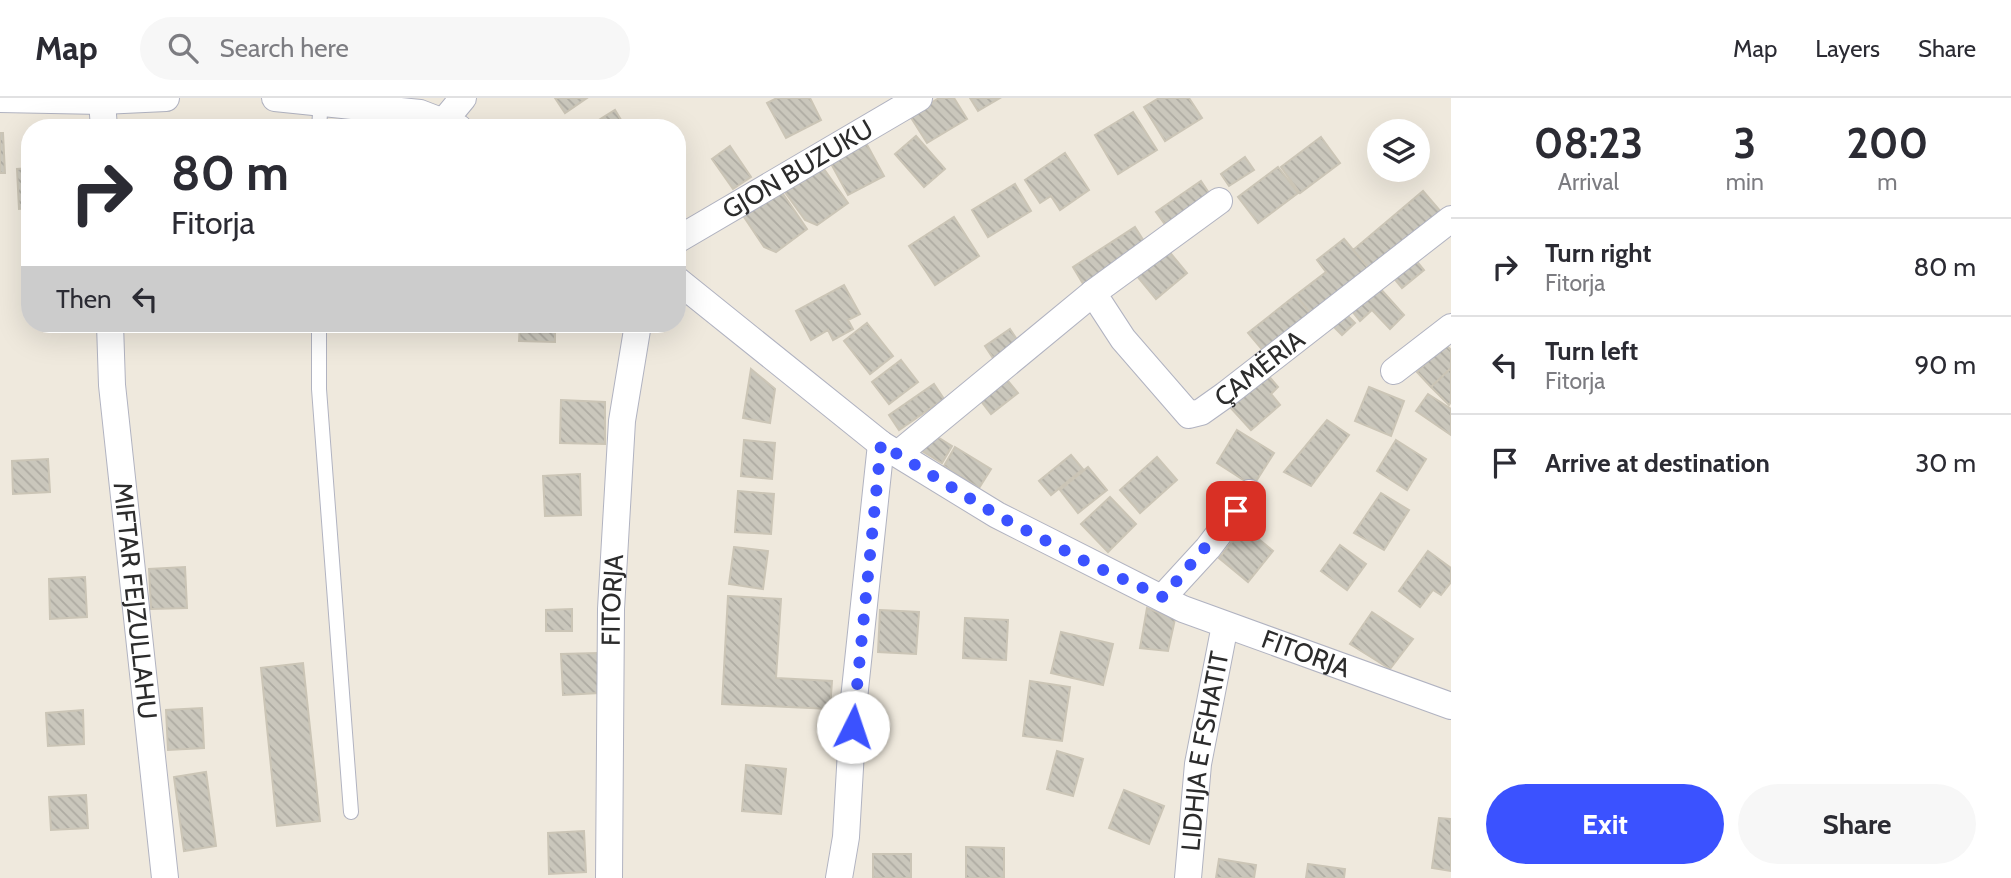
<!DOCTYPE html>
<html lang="en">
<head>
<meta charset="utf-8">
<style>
  body { margin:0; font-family:Cabin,sans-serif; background:#f7f7f7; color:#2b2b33; height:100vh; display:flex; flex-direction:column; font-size:26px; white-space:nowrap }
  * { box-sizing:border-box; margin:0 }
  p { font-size:23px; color:#7c7c81 }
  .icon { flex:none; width:38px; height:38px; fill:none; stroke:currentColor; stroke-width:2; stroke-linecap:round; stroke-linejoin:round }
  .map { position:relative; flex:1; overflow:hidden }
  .panel { display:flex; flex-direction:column; background:#fff; width:560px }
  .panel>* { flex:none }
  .banner { position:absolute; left:21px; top:21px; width:665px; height:214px; border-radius:28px; box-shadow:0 7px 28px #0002; background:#fff; color:#2b2b33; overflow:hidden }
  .tools { position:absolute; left:1367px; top:21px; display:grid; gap:14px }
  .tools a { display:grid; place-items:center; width:63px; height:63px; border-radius:50%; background:#fff; box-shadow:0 7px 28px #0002; font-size:35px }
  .pin { position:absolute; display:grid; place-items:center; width:60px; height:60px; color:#fff; margin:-30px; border-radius:14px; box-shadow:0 4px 10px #0006 }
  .me { position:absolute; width:77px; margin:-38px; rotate:4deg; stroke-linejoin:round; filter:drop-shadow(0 0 5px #0008) }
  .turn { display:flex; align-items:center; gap:24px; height:147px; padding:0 35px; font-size:32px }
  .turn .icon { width:91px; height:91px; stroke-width:2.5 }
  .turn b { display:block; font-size:49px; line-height:60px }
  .then { display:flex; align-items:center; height:66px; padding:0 35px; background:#0003; gap:14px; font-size:26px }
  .eta { display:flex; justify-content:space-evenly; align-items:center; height:119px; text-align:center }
  .eta b { font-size:42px; font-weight:700; line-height:49px }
  .button { display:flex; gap:14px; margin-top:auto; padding:14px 35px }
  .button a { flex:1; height:80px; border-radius:42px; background:#3b52ff; color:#fff; font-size:28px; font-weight:700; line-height:80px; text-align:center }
  .button a+a { background:#f7f7f7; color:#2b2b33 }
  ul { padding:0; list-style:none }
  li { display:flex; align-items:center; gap:21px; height:98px; padding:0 35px; border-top:2px solid #e1e1e2 }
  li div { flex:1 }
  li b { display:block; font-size:26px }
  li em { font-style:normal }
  header { display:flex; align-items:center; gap:42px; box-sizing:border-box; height:98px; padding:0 35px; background:#fff; border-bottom:2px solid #e1e1e2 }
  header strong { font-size:33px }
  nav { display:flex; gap:38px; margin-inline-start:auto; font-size:24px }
  .search { width:490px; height:63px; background:#f7f7f7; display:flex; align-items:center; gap:18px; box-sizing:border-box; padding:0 24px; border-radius:38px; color:#7c7c81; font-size:26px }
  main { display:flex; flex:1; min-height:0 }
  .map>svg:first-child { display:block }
  .building { fill:url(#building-back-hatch); stroke:#cbc5b6; stroke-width:2 }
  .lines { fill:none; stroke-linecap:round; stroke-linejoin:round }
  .service-casing { stroke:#b1b3c1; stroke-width:16 }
  .minor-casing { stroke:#b1b3c1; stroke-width:28 }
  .service { stroke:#fff; stroke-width:14 }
  .minor { stroke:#fff; stroke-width:26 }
  .route { stroke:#3b52ff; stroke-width:12; stroke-dasharray:0 21.6 }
  .labels { text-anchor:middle; stroke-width:6; stroke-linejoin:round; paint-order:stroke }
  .street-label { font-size:26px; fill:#2c2c2c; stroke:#fff }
</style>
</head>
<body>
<header>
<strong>Map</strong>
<div class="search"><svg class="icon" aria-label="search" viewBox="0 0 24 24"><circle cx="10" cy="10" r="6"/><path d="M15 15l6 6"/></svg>Search here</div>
<nav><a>Map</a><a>Layers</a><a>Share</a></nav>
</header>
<main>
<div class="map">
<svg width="1451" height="780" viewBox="0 0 1451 780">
  <defs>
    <pattern id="building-back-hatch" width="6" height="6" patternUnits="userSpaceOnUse" patternTransform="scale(1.75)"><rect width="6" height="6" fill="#cac7bc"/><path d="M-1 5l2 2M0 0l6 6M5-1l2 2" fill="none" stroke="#aeaba2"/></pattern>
  </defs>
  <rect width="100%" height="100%" fill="#efe9dd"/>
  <path class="building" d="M555,0H587L565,15Z
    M777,0H810L821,22L786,40L767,5Z
    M939,0H954L967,21L927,45L910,18Z
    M970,0H1000L978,13Z
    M1159,0H1189L1202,20L1165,43L1144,9Z
    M615,12L626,30H586Z
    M1133,14L1157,52L1118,76L1095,37Z
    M0,35H3L5,75H0Z
    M916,38L945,71L924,89L895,56Z
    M1321,39L1340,65L1300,95L1281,69Z
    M865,43L884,78L848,97L829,62Z
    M730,48L751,79L733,91L712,61Z
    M1065,55L1089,92L1060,112L1051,98L1040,105L1025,82Z
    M1245,59L1254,72L1229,88L1221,76Z
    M819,64L848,105L817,127L805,122L782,90Z
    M1278,69L1298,95L1258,125L1238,99Z
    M30,70V110L19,111L17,71Z
    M1201,83L1211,98L1167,129L1156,114Z
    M1015,86L1031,113L988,139L972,112Z
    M779,90L807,131L776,154L764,149L742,116Z
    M1423,93L1441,114L1371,173L1353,152Z
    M954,119L979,158L935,187L909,148Z
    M1135,129L1147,148L1085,189L1073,169Z
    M1344,141L1371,173L1314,220L1296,197L1326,174L1317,162Z
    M1167,151L1187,175L1156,201L1136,177Z
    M1414,160L1424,172L1402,190L1392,178Z
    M844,187L860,216L848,222L853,231L833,242L828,232L811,242L796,213Z
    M1378,188L1404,217L1390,231L1372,212L1360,223L1352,213Z
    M1296,197L1314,220L1265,255L1248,235Z
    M1345,215L1355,225L1342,237L1332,227Z
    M867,225L893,258L870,276L844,243Z
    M520,226H555V244L519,243Z
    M1010,231L1018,243L993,260L985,248Z
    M1445,246L1451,252V270L1431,289L1417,274Z
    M901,262L918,284L889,306L872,284Z
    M1451,270V304L1449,307L1431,289Z
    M751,271L775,291L770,325L743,320Z
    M1267,276L1278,289L1271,296L1280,307L1251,332L1230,309Z
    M1003,277L1018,295L991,316L977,298Z
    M934,286L944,301L899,332L889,317Z
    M1369,289L1404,303L1391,338L1355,323Z
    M1428,296L1451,311V337L1416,313Z
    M561,302L605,304V346L560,345Z
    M1327,322L1349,337L1311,388L1284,374Z
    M1237,332L1274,355L1253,388L1217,365Z
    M928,333L952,348L942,365L917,350Z
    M744,342L775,345L772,381L741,378Z
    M1396,342L1426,361L1407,392L1377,373Z
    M955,349L991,371L979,390L944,368Z
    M1071,357L1083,371L1051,397L1039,383Z
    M1157,359L1177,382L1140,415L1120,392Z
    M48,361L50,394L13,396L12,363Z
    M1088,369L1107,392L1078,415L1060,392Z
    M580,376L581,417L545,418L543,378Z
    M738,393L774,396L771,436L735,434Z
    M1381,395L1409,412L1384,452L1354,435Z
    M1110,399L1136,426L1108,454L1081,426Z
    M1244,429L1273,453L1248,484L1219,460Z
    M1340,447L1366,466L1347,492L1321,473Z
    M734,449L768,453L763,491L729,486Z
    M1428,453L1451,470V484L1441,497L1433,492L1420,509L1399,493Z
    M185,469L187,510L151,511L149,471Z
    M85,479L87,519L50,521L49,481Z
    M728,498L781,501L776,580L832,583L830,611L722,606Z
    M1147,510L1175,521L1168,553L1140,550Z
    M572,511V533H546V512Z
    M880,512L919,514L916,556L878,554Z
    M1372,514L1413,541L1390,571L1350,546Z
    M965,520L1008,522L1006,562L963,560Z
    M1061,534L1113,546L1103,587L1051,575Z
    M598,555L599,595L563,597L561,556Z
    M303,565L320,723L277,728L261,570Z
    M1030,583L1070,589L1062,643L1023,638Z
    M202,610L204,650L168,652L166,612Z
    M83,612L84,646L48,648L46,615Z
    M1057,653L1083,661L1073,698L1047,691Z
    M746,667L786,671L781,716L742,713Z
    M206,674L216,748L184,753L174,679Z
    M1124,692L1164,708L1149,746L1109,730Z
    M86,697L88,730L51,732L49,699Z
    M1439,720L1451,721V773L1432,770Z
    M584,733L586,774L549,776L548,735Z
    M966,749L1004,750V780H966Z
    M873,756H911V780H873Z
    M1219,761L1256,767L1254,780H1216Z
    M1308,766L1345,771L1344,780H1306Z"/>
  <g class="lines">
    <g class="service-casing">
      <path id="service" d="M319,30L321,1
        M319,226V291L351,714"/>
    </g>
    <g class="minor-casing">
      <g id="minor">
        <path d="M275,0L420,15L459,30"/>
        <path d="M0,1L102,3L166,0"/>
        <path d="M102,3L104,30"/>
        <path d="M444,23L463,0"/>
        <path id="s1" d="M1219,103L1093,195L1123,241L1189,317L1201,314L1225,297L1451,121"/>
        <path id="s2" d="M677,142L919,0"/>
        <path id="s3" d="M677,182L881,346L997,417L1183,511L1451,608"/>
        <path id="s4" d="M110,226L112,287L165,780"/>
        <path d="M1394,273L1451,229"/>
        <path d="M899,355L1093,195"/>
        <path d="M1163,499L1208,450L1250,395"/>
        <path id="s5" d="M609,780L611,511L622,323L638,226"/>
        <path d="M839,780L846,739L854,601L881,346"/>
        <path id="s6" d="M1188,780L1198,666L1225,527"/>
      </g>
    </g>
    <use href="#service" class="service"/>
    <use href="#minor" class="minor"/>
  </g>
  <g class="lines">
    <path class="route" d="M853,629L881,346L997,417L1094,468L1163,499L1236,413"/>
  </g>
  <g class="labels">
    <g class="street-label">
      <text dy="9" stroke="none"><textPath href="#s2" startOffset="140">GJON BUZUKU</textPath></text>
      <text dy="9" stroke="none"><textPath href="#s1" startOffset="397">ÇAMËRIA</textPath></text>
      <text dy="9" stroke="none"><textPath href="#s5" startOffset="278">FITORJA</textPath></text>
      <text dy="9" stroke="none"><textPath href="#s4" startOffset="278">MIFTAR FEJZULLAHU</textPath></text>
      <text dy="9" stroke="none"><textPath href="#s3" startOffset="737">FITORJA</textPath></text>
      <text dy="9" stroke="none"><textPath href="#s6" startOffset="128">LIDHJA E FSHATIT</textPath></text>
    </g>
  </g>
</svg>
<div class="tools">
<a><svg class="icon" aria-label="layers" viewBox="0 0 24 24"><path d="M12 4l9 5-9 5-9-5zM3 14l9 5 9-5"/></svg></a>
</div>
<div class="pin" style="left:1236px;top:413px;background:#d93025"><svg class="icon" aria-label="arrive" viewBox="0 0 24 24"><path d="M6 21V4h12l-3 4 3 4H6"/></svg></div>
<svg class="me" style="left:853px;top:629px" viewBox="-20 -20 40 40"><circle r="19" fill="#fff"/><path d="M0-13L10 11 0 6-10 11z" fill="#3b52ff"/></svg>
<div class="banner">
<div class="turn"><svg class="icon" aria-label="right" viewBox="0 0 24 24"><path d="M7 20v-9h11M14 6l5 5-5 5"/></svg><div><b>80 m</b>Fitorja</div></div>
<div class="then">Then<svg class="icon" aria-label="left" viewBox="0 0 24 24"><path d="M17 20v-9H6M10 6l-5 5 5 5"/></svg></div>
</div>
</div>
<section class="panel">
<div class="eta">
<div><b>08:23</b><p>Arrival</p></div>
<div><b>3</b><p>min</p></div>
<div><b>200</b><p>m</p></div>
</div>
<ul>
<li><svg class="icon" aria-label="right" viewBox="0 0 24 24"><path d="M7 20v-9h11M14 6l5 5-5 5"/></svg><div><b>Turn right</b><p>Fitorja</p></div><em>80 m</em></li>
<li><svg class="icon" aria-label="left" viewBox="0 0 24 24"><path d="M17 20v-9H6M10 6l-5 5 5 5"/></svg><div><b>Turn left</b><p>Fitorja</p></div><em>90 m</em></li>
<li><svg class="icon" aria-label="arrive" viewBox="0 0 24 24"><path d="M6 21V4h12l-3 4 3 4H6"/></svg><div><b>Arrive at destination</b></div><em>30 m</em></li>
</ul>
<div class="button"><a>Exit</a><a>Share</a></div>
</section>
</main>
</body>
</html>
